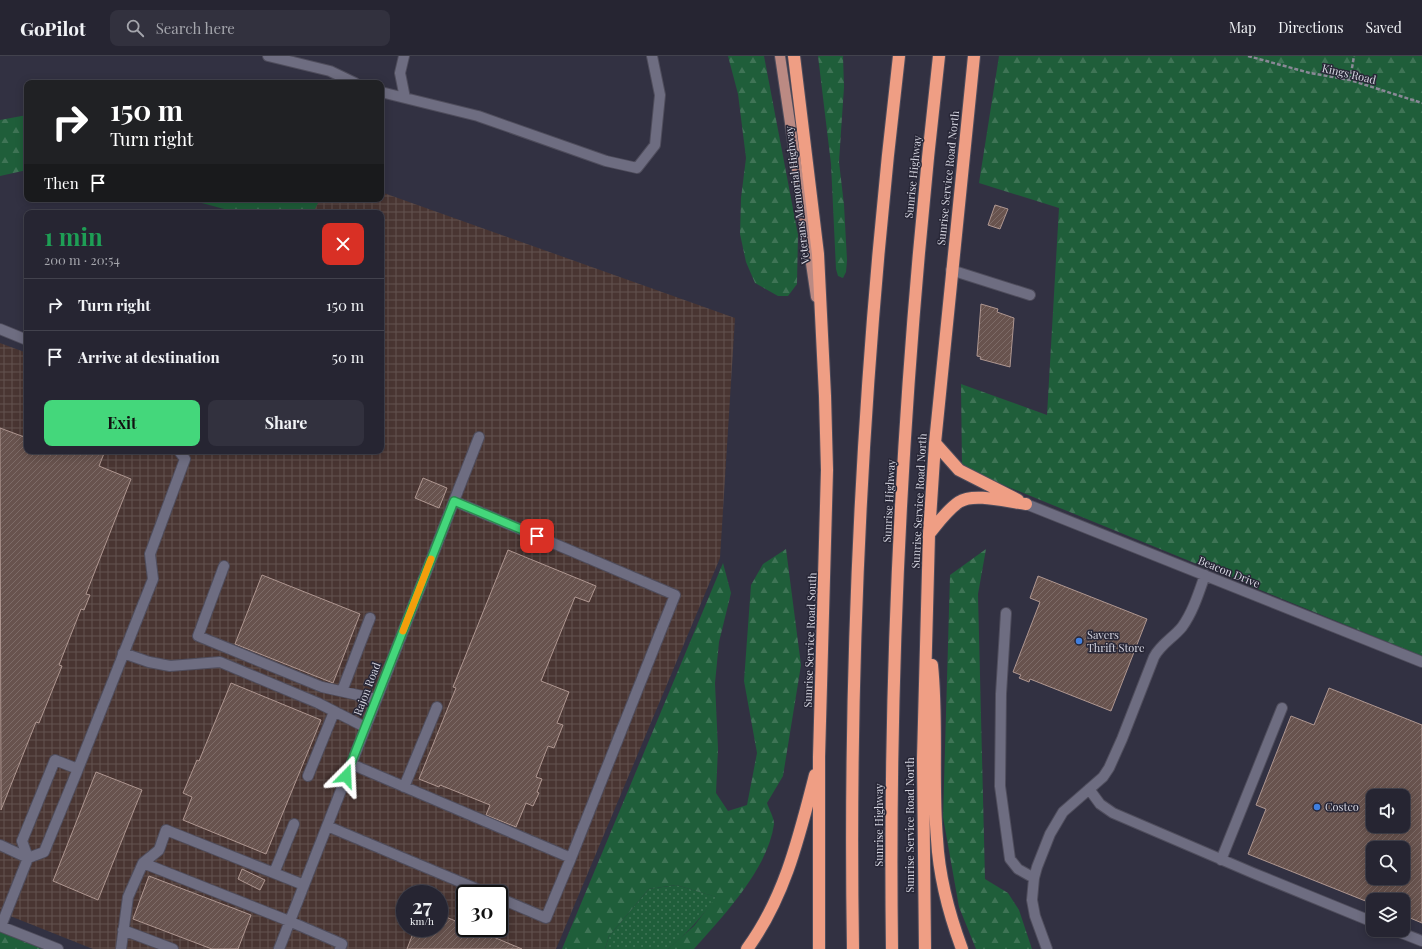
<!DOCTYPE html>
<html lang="en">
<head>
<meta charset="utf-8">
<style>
  body { margin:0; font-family:"Playfair Display",serif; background:#32313e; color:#f1f3f6; height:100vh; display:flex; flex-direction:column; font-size:15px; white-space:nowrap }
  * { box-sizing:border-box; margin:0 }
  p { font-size:13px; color:#a4a5ac }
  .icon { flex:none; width:22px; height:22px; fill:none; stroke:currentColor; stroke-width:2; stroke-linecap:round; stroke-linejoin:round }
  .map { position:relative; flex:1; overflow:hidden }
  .panel { position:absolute; left:24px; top:154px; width:360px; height:244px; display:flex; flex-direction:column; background:#262532; border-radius:8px; box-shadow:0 2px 10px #0003,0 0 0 1px #42424d }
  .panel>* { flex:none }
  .hud { position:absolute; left:24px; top:24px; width:360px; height:122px; border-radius:8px; box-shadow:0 2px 10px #0003,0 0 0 1px #42424d; background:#202124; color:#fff; overflow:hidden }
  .tools { position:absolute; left:1366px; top:733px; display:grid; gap:8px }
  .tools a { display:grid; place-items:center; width:44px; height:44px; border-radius:8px; background:#262532; box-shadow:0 2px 10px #0003,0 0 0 1px #42424d; font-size:20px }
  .speed { position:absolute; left:396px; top:829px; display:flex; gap:8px; font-size:20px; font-weight:700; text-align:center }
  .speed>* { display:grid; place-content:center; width:52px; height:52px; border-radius:50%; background:#262532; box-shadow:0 2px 10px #0003,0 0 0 1px #42424d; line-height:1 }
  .speed small { font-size:10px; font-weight:400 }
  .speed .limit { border:2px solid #111; border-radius:6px; background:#fff; color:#111 }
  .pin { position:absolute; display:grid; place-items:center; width:34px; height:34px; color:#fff; margin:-17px; border-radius:8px; box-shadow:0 2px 6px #0006 }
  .me { position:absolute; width:44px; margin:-22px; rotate:21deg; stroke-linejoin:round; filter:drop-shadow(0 0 3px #0008) }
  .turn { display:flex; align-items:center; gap:14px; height:84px; padding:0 20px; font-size:18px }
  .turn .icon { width:52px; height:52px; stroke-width:2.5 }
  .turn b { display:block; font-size:28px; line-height:34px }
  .then { display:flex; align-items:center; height:38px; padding:0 20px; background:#0003; gap:8px; font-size:15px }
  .round { display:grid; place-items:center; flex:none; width:42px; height:42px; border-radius:8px; background:#32313e }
  .head { display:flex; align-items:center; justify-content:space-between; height:68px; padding:0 20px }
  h1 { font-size:24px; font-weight:700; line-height:30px; color:#1e9e55 }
  .button { display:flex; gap:8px; margin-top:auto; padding:8px 20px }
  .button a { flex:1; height:46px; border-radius:8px; background:#44d77b; color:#111; font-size:16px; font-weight:700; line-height:46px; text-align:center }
  .button a+a { background:#32313e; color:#f1f3f6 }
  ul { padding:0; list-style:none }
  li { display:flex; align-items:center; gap:12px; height:52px; padding:0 20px; border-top:1px solid #42424d }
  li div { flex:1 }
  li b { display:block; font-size:15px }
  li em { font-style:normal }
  header { display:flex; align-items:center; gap:24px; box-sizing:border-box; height:56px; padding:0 20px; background:#262532; border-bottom:1px solid #42424d }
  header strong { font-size:19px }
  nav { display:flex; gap:22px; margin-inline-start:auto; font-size:14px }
  .search { width:280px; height:36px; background:#32313e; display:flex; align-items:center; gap:10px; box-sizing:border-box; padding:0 14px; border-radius:8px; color:#a4a5ac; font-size:15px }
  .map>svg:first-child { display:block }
  .industrial { fill:url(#industrial-grid); fill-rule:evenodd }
  .grass { fill:url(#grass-dots) }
  .forest { fill:url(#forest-firs) }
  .building { fill:url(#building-hatch); stroke:#af9791; fill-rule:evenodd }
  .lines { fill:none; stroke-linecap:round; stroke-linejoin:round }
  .minor-casing { stroke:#4f4d5c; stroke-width:12 }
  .major-casing { stroke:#4f4d5c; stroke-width:12 }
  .highway-casing { stroke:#4f4d5c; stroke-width:14 }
  .path { stroke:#898896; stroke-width:2.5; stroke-dasharray:4 2; stroke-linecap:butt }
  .minor { stroke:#6e6d81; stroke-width:10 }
  .major { stroke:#bb8a83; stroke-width:10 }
  .highway { stroke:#ef9e84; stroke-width:12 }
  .route-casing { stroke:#2c8c50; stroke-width:10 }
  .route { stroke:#44d77b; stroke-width:7 }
  .slow { stroke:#f59e0b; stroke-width:7 }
  .shop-dot { fill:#3f7fe0; stroke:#282737; stroke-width:1.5 }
  .labels { text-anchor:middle; stroke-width:3; stroke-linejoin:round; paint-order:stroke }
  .street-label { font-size:11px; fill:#d6d6e1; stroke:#282737 }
  .poi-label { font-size:11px; fill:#d6d6e1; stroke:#282737; text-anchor:start }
</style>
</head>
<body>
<header>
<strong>GoPilot</strong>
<div class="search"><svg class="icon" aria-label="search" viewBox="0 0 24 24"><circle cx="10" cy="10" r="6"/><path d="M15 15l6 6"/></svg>Search here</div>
<nav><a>Map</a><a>Directions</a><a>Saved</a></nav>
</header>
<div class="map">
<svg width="1422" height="893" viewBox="0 0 1422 893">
  <defs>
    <pattern id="industrial-grid" width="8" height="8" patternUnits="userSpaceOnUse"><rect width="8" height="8" fill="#493532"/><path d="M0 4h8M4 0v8" fill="none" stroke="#62524f"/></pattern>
    <pattern id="grass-dots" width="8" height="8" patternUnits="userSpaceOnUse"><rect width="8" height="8" fill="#1f5e3a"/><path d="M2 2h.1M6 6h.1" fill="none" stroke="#3f7456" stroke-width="1.8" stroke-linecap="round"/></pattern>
    <pattern id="forest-firs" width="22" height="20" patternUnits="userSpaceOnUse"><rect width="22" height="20" fill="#1f5e3a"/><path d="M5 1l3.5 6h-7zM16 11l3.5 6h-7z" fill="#3f7456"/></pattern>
    <pattern id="building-hatch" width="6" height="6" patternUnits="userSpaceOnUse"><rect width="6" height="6" fill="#68534e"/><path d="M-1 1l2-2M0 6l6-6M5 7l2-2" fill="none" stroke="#7d6b67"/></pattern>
  </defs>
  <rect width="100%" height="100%" fill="#323142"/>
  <path class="industrial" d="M381,136L735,262L720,502L556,893H93L0,856V287L27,297V395H381V157H308L314,143H381ZM405,838H439V872H405ZM465,838H499V872H465Z"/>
  <path class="grass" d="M676,829L717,841C702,860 687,878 668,893H605L609,880L649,833Z"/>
  <path class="forest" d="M728,0H764L798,179L797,228L788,240H778L755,227L746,206L740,178L741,142L746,102L738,38Z
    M818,0H843L844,31L839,106L844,149L847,204L846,216L843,222L838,220L836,213L831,108Z
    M999,0H1422V600L962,412L961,328L1047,359L1059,152L979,127Z
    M27,59V114L0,120V64Z
    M187,143H320L313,157H239Z
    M786,493L801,609L783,720L767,747C769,753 774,762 774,768C768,813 723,860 694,893H668L694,870L716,841L676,829L649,833L609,880L605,893H562L723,507L731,537L719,586L715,627L718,693L716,737L728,755L747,749L757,697L744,625L751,529L763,508Z
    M986,493L978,538L985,823L1008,837L1019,854L1032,893H976L959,851L943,761L950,519Z
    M0,875L44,893H0Z"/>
  <path class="building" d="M995,149L1008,153L1000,173L988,169Z
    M981,248L998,253L997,256L1014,262L1010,311L980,303L981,301L977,300Z
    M0,372L27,382V395H105L99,410L131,423L86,538L90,539L84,554L81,553L59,609L62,610L39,667L36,666L1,754Z
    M423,422L447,432L439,452L415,442Z
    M508,494L596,530L589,546L575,541L541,625L569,636L557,667L563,669L554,692L548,690L536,721L542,723L537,736L539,737L533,750L526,747L516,771L486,759L490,749L440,729L439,731L419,723L456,632L453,631Z
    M262,519L360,558L333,627L235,588Z
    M1038,520L1147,563L1111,655L1030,623L1029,626L1019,622L1021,619L1013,616L1040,546L1030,542Z
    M231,627L321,664L266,798L183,764L192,741L183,737L197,704L199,705Z
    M1329,632L1422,669V867L1403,859V844H1373V848L1248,798L1266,753L1256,749L1291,660L1314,669ZM1373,740H1403V770H1373ZM1373,792H1403V822H1373Z
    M96,716L142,734L98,844L53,825Z
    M242,813L265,824L260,834L238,823Z
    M149,820L251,859L238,893H212L133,863Z
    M439,858L465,869V872H472L522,893H407L415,872H439Z"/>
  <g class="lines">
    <g class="minor-casing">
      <path id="minor" d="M268,0L330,15L355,27
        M404,0L400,17L405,42L478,60L606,105L637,112L655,89L660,39L652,0
        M381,36L405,42
        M951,214L1030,239
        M0,273L27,284
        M454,445L675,539L571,802
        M1026,448L1422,606
        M224,510L198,580L322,631L376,643
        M1006,557L1001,638L1000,730L1010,803L1018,813L1034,822
        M123,597L149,606L170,610L220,606L318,647L365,671
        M342,635L370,562
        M351,708L571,802L546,862L499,842
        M78,713L153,523L150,498L185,403L179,395
        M308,720L334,656
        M404,731L437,651
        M1089,733L1100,748L1113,757L1253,817L1373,866
        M327,770L489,838
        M0,789L28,802L44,796L78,713L55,704L22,785L28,802L1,870
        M1221,804L1282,652
        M143,807L289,865L342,888L340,893
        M274,817L294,768
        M0,870L58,893
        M123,874L173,893
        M1394,874L1422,885
        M121,893L128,841L143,807L159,794L166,774L304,829
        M279,893L479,381
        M1047,893L1035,860L1032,844L1034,822L1037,811L1050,778L1063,756L1103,721L1109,712L1122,683L1154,601C1161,588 1173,582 1182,571C1193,556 1199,536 1205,519"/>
    </g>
    <g class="major-casing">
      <path id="major" d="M780,0L816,241"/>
    </g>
    <g class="highway-casing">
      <path id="highway" d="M794,0L818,198L825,340L827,414L819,701V893
        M935,387L959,414L1018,444
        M929,478C938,467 947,454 959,446C974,436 1008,446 1026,448
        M932,609C938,667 932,725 937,783C939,820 949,858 962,893
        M747,893C785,841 799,781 815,719
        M853,893C848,595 864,296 899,0
        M892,893C888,595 905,296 939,0
        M925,893L923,703L929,478L935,387L974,0"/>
    </g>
    <path class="path" d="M1248,0L1310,17L1350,24L1422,47
      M1350,24L1354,0"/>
    <use href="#minor" class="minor"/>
    <use href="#major" class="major"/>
    <use href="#highway" class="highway"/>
  </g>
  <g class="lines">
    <g class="route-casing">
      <path id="route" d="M346,720L454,445L537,480"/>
    </g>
    <use href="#route" class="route"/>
    <path class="slow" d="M403,575L431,503"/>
  </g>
  <g class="shop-dot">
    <circle cx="1079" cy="585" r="4"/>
    <circle cx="1317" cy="751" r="4"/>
  </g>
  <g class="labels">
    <g class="street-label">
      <text transform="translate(1349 18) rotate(13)" y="4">Kings Road</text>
      <text transform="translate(913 121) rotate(-84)" y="4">Sunrise Highway</text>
      <text transform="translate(948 122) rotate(-84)" y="4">Sunrise Service Road North</text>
      <text transform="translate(797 139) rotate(-97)" y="4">Veterans Memorial Highway</text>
      <text transform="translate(889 445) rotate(-87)" y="4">Sunrise Highway</text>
      <text transform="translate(919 445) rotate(-87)" y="4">Sunrise Service Road North</text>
      <text transform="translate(1229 516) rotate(22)" y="4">Beacon Drive</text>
      <text transform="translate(810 584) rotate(-88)" y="4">Sunrise Service Road South</text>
      <text transform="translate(367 633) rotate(-69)" y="4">Rajon Road</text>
      <text transform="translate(879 769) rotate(-90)" y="4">Sunrise Highway</text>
      <text transform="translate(910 769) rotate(-90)" y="4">Sunrise Service Road North</text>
    </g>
    <g class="poi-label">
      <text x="1087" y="583">Savers<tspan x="1087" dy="13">Thrift Store</tspan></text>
      <text x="1325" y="755">Costco</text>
    </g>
  </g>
</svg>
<div class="tools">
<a><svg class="icon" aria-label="sound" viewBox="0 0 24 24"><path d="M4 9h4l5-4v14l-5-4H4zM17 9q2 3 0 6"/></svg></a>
<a><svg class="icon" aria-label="search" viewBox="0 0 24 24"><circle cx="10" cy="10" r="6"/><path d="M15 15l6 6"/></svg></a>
<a><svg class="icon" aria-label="layers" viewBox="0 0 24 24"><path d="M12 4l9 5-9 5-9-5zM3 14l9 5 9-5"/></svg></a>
</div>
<div class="speed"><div>27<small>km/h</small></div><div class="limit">30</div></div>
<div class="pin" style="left:537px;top:480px;background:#d93025"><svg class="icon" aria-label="arrive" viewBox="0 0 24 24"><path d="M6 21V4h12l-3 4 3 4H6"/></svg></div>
<svg class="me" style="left:346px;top:720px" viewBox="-20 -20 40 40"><path d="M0-17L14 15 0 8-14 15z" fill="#44d77b" stroke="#fff" stroke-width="4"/></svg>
<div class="hud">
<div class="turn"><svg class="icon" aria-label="right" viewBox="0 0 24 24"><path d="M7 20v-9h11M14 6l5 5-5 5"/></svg><div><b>150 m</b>Turn right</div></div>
<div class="then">Then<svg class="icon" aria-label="arrive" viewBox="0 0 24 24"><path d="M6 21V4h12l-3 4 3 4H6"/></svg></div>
</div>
<section class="panel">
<div class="head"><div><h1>1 min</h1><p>200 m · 20:54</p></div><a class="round" style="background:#d93025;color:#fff"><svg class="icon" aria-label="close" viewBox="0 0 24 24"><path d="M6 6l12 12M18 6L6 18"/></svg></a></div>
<ul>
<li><svg class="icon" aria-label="right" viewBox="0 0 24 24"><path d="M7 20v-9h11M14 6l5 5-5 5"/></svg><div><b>Turn right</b></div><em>150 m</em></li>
<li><svg class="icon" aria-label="arrive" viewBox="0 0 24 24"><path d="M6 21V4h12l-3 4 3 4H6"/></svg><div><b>Arrive at destination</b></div><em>50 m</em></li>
</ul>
<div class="button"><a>Exit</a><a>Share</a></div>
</section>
</div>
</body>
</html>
